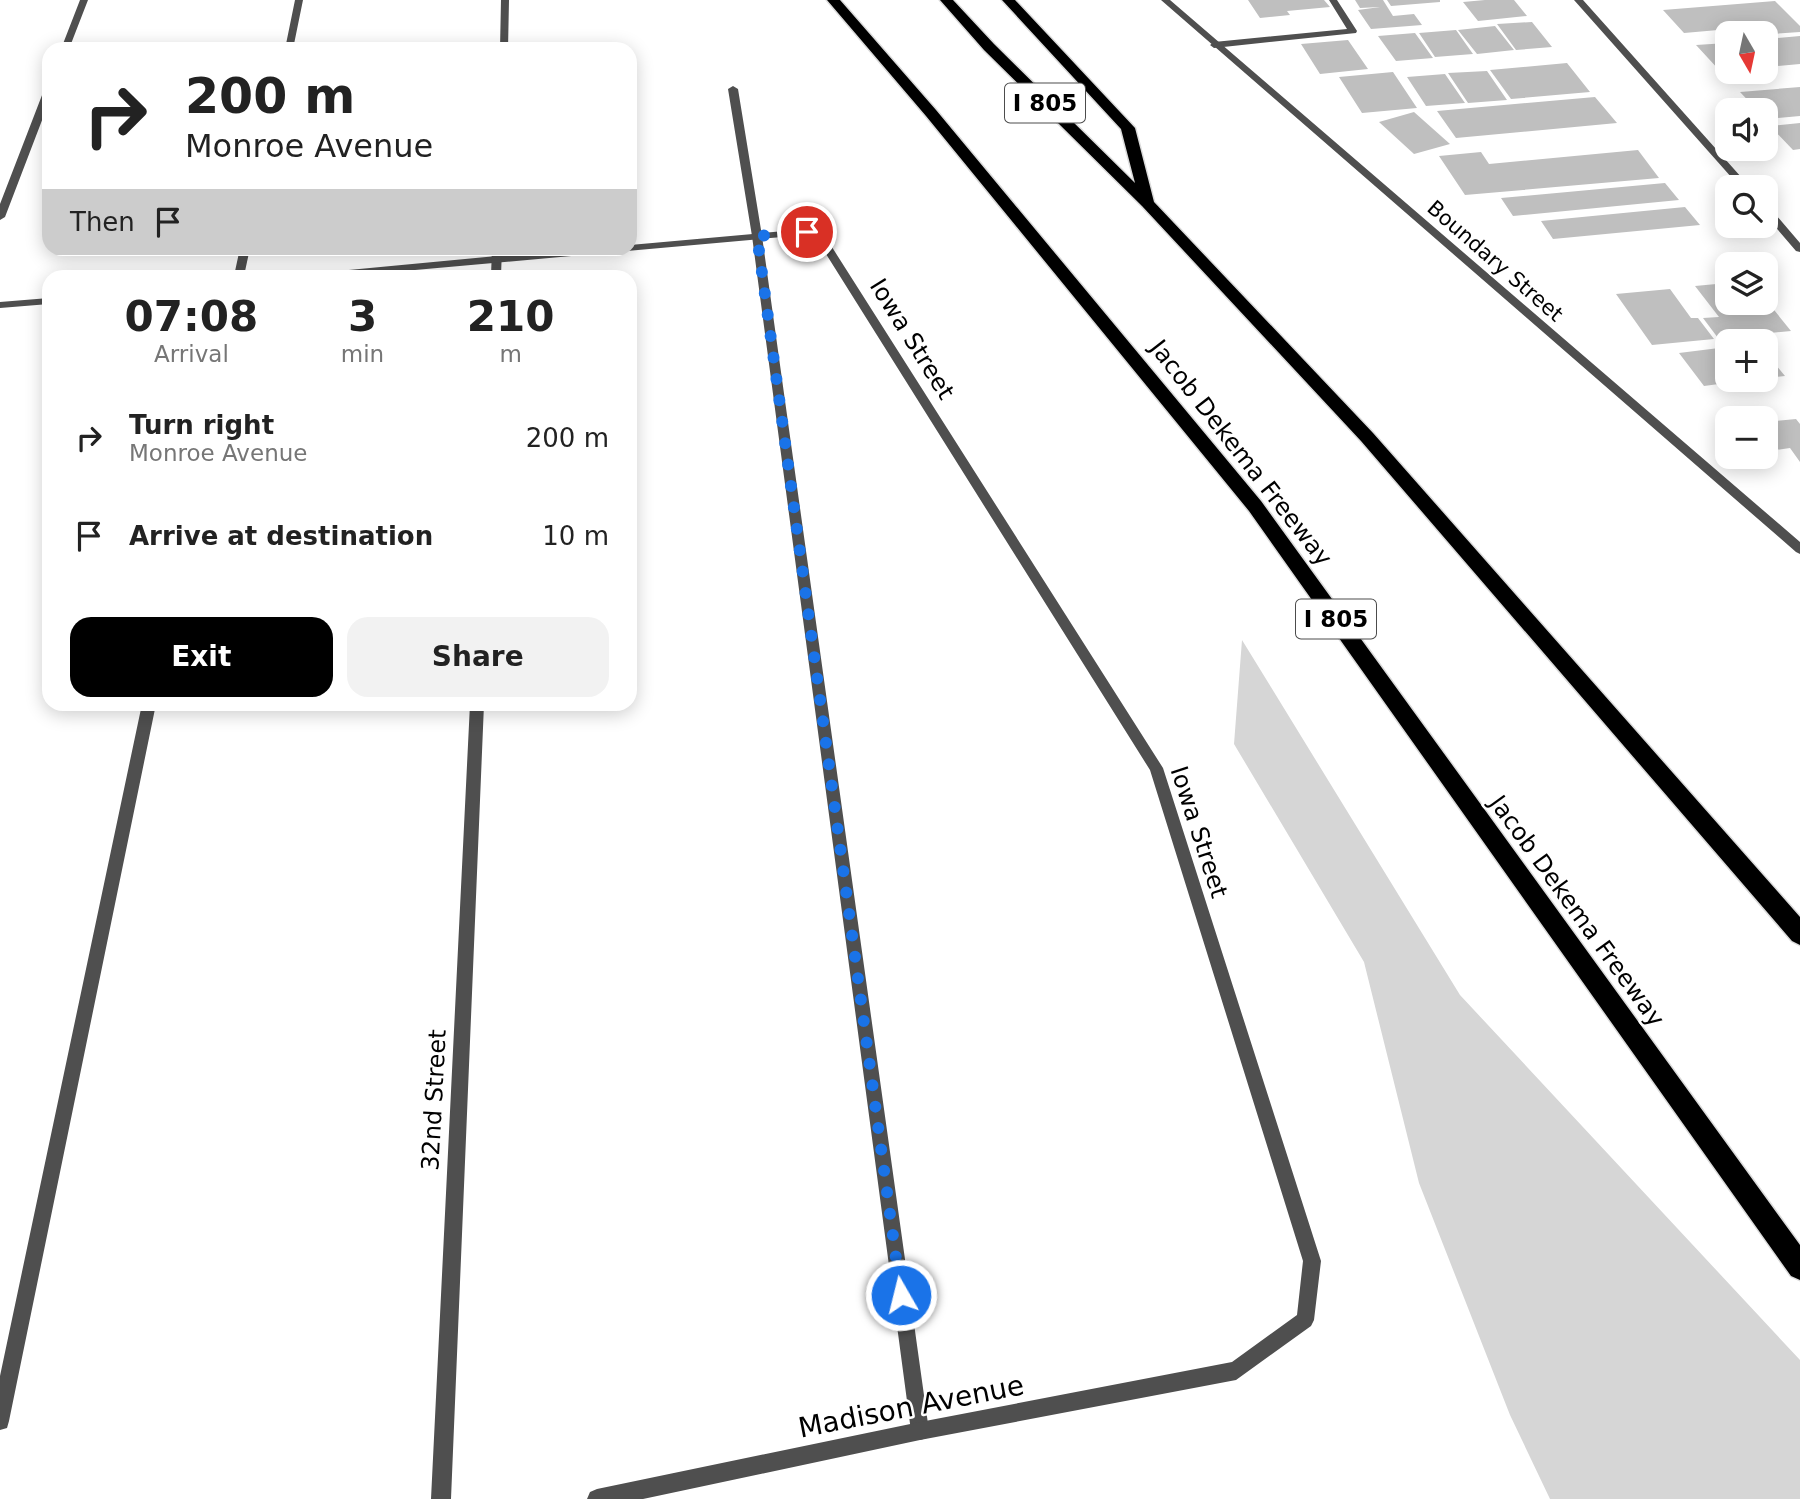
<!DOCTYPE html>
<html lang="en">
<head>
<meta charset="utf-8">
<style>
  body { margin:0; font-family:"DejaVu Sans",sans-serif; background:#f2f2f2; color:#222; height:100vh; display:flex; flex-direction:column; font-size:26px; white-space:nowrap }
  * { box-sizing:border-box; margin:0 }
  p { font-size:23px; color:#767676 }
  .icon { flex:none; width:38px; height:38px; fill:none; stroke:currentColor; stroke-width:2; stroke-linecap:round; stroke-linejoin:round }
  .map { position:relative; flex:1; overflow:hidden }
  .sheet { position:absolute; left:42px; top:270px; width:595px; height:441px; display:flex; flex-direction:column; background:#fff; border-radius:21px; box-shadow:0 4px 18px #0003 }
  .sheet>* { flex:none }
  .top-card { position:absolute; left:42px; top:42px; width:595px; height:214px; border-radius:21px; box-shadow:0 4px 18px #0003; background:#fff; color:#222; overflow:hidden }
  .needle { width:46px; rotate:171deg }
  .tools { position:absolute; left:1715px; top:21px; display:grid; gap:14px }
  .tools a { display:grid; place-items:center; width:63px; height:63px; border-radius:14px; background:#fff; box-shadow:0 4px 18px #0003; font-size:35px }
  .pin { position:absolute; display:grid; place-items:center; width:60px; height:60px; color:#fff; margin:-30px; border:4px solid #fff; border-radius:50%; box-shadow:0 2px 7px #0007 }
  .me { position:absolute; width:77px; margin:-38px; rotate:352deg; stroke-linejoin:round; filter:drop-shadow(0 0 5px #0008) }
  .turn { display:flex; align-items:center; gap:24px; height:147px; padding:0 28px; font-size:32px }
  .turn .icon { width:91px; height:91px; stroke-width:2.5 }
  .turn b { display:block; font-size:49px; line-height:60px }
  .then { display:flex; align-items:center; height:66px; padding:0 28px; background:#0003; gap:14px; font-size:26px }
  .eta { display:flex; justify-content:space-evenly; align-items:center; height:119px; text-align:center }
  .eta b { font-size:42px; font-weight:800; line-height:49px }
  .action { display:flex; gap:14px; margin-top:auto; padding:14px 28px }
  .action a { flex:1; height:80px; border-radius:21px; background:#000; color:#fff; font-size:28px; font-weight:800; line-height:80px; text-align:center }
  .action a+a { background:#f2f2f2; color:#222 }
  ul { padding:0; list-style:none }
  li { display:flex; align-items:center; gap:21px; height:98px; padding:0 28px }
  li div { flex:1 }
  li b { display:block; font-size:26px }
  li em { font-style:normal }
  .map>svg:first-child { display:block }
  .green { fill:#d6d6d6 }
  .building { fill:#bfbfbf }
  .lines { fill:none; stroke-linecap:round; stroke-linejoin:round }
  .motorway-casing { stroke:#dbdbdb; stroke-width:3 }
  .service { fill:#4f4f4f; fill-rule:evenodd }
  .minor { fill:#4f4f4f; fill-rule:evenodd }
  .tertiary { fill:#4f4f4f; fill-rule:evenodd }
  .motorway { fill:#000; fill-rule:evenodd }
  .route { stroke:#1a73e8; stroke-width:12; stroke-dasharray:0 21.6 }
  .labels { text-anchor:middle; stroke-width:5; stroke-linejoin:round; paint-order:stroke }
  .far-street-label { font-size:21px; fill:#000; stroke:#fff }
  .shield { fill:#fff; stroke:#4c4c4c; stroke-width:2 }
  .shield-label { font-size:23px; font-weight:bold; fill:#000 }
  .street-label { font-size:24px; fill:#000; stroke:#fff }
  .near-street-label { font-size:28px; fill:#000; stroke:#fff }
</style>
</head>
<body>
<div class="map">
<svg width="1800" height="1499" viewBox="0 0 1800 1499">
  <rect width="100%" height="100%" fill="#fff"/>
  <path class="green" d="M1242,640L1460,995L1800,1360V1499H1550L1510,1415L1419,1183L1364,962L1234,744Z"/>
  <path class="building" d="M1248,0H1324L1330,7L1287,11L1290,15L1260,18Z
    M1355,0H1383L1393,16L1414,14L1422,25L1371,29L1358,10L1380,7L1360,8Z
    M1387,0H1440V2L1391,6Z
    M1485,0H1514L1527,16L1478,21L1463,2Z
    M1775,1L1800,26V32L1772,34L1764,26L1684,33L1663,10Z
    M1532,22L1552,47L1516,50L1497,24Z
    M1495,26L1514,50L1477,54L1458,30Z
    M1456,30L1473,54L1435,57L1419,33Z
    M1415,33L1433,58L1396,61L1378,36Z
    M1800,36V64L1766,67V39Z
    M1348,40L1368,69L1320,74L1301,44Z
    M1727,43V70L1720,71L1696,45Z
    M1567,63L1590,92L1511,99L1490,70Z
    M1487,71L1507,100L1468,103L1448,73Z
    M1393,72L1417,108L1362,113L1339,77Z
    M1445,74L1465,103L1426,106L1407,77Z
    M1800,87V116L1766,119V110H1757L1740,92Z
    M1595,97L1617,123L1456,138L1437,111Z
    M1414,112L1450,144L1414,154L1379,122Z
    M1800,123V149L1793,150L1770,126Z
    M1638,150L1659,178L1465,195L1439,156L1481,152L1489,164Z
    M1665,183L1679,200L1513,216L1501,198Z
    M1685,207L1700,225L1553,239L1541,221Z
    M1727,283V303H1766V300L1791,331L1718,338L1703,318L1719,317L1695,286Z
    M1670,289L1691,318H1698L1714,339L1652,345L1616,294Z
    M1727,347V380L1741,381L1704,386L1679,353Z
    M1766,353L1785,376L1766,378Z
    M1796,419L1800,424V462L1790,448L1768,451L1766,422Z"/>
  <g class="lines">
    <g class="motorway-casing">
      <path id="motorway" d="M827,0H840L936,110L1261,501L1800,1245V1280L1791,1276L1249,511L926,116Z
        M940,0H953L994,44L1135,183L1121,129L1002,0H1015L1135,128L1154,202L1373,433L1800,917V945L1792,941L1361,441L1142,206L984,50Z"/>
    </g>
    <path class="service" d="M295,0H303L293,49H285Z
      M1329,0H1337L1357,31L1356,33L1214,48L1210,45L1214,42L1347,29Z
      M733,86L738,89L762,236L929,1431L927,1438L920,1440L913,1438L911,1431L752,236L728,89Z
      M240,248H250L244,276H234Z
      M142,704H156L9,1421L7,1428L0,1430V1376Z"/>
    <path class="minor" d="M80,0H88L69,49H61Z
      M1161,0H1170L1800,542V554L1796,552Z
      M1574,0H1583L1750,187H1740Z
      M49,87V102L5,217L0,220V204L44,90Z
      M1766,207L1770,208L1800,243V252L1796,251L1766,216Z
      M807,229L830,244L1163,768L1321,1261L1314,1320L1311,1326L1236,1380L920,1440L643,1499H587L590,1492L597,1489L920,1422L1232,1362L1297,1315L1303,1261L1150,770L821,246L805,235L348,276H312L317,273L583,248H630V245Z
      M49,298V304L0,308V302Z"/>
    <path class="tertiary" d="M501,0H509L508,49H500Z
      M492,248H502L501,276H491Z
      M470,704H484L451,1499H431Z"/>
    <use href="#motorway" class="motorway"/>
  </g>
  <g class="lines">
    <path class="route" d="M807,232L757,236L901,1295"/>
  </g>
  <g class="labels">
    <g class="far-street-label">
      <text transform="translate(1495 261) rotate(41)" y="7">Boundary Street</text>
    </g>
    <g class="shield">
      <rect x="1005" y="83.5" width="80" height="39" rx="5"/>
      <rect x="1296" y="599.5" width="80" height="39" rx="5"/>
    </g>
    <g class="shield-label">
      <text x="1045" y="111">I 805</text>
      <text x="1336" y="627">I 805</text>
    </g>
    <g class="street-label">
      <text transform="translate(912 339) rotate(58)" y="8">Iowa Street</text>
      <text transform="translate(1241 453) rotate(52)" y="8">Jacob Dekema Freeway</text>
      <text transform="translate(1199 832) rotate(72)" y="8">Iowa Street</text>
      <text transform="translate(1577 911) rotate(54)" y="8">Jacob Dekema Freeway</text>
      <text transform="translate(434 1100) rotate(-87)" y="8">32nd Street</text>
    </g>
    <g class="near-street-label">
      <text transform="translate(911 1406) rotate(-11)" y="10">Madison Avenue</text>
    </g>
  </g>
</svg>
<div class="tools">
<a><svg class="needle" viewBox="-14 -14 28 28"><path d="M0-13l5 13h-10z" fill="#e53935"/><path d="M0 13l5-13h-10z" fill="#767676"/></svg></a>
<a><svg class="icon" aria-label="sound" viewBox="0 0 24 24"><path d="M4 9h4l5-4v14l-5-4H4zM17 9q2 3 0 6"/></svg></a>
<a><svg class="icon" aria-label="search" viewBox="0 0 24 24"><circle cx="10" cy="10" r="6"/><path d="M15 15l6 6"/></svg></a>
<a><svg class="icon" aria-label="layers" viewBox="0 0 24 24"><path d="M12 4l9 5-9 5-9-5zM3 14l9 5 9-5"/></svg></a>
<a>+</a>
<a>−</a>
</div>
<div class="pin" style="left:807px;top:232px;background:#d93025"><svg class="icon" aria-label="arrive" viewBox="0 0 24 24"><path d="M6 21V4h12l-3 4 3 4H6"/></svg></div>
<svg class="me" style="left:901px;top:1295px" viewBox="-20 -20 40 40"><circle r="17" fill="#1a73e8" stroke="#fff" stroke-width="3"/><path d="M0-11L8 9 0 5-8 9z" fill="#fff"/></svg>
<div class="top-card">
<div class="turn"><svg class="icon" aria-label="right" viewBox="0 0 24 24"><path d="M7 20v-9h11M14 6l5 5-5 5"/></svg><div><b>200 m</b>Monroe Avenue</div></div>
<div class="then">Then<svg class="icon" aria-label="arrive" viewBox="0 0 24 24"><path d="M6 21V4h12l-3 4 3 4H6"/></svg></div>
</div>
<section class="sheet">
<div class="eta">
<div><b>07:08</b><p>Arrival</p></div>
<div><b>3</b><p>min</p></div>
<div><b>210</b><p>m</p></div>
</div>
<ul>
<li><svg class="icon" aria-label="right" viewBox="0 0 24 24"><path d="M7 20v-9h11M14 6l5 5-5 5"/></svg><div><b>Turn right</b><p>Monroe Avenue</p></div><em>200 m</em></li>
<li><svg class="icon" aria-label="arrive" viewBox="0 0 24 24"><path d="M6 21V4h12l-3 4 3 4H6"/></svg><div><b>Arrive at destination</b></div><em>10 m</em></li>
</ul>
<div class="action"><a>Exit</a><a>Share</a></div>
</section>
</div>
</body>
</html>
